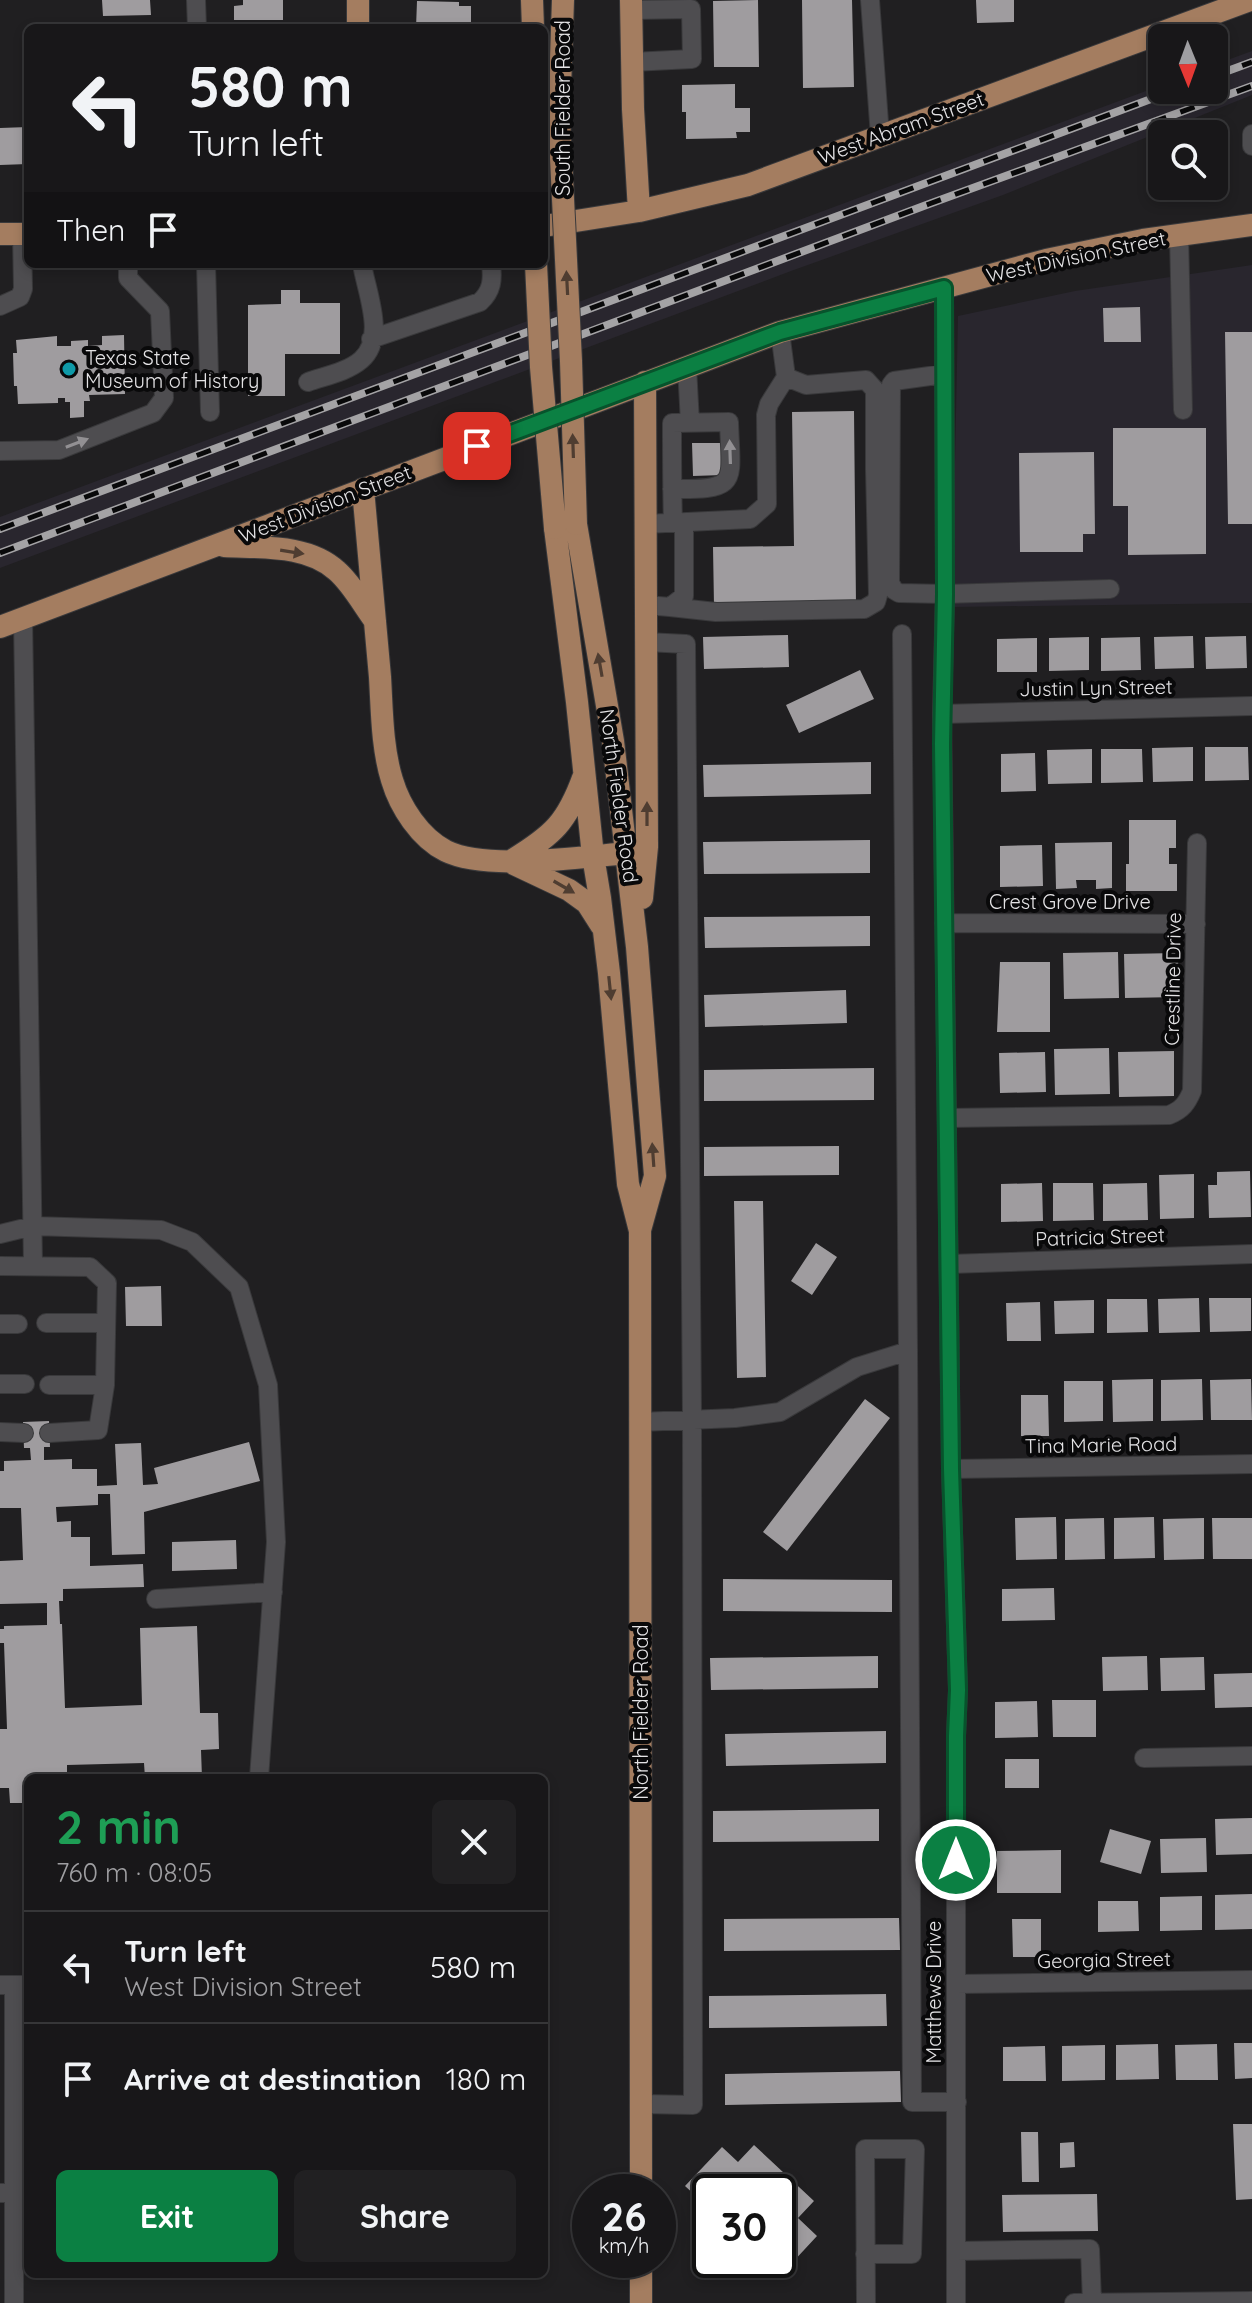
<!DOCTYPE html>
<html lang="en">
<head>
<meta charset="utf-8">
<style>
  body { margin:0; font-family:Quicksand,sans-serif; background:#212022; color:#f1f3f6; height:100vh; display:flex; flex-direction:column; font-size:30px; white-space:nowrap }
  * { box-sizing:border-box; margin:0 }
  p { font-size:26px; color:#9f9fa2 }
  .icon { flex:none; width:44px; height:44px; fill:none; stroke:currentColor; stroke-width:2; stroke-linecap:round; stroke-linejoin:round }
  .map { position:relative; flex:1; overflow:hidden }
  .sheet { position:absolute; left:24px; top:1774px; width:524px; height:504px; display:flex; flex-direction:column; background:#181719; border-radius:12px; box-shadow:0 4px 12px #0003,0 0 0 2px #363638 }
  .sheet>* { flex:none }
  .hud { position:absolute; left:24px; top:24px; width:524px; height:244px; border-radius:12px; box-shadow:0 4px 12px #0003,0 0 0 2px #363638; background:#181719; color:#f1f3f6; overflow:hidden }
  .needle { width:52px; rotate:179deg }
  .tools { position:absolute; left:1148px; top:24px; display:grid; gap:16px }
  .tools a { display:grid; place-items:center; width:80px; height:80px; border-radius:12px; background:#181719; box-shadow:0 4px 12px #0003,0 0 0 2px #363638; font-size:40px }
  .speed { position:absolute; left:572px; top:2174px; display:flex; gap:16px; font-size:40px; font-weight:700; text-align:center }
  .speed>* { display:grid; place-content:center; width:104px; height:104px; border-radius:50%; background:#181719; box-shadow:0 4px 12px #0003,0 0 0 2px #363638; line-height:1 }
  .speed small { font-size:20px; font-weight:400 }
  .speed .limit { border:4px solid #111; border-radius:12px; background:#fff; color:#111 }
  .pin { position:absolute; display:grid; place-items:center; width:68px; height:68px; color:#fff; margin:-34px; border-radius:16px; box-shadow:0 4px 12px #0006 }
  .me { position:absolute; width:88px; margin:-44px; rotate:0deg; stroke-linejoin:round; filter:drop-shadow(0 0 6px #0008) }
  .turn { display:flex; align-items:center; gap:28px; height:168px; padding:0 32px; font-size:36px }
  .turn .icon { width:104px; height:104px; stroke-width:2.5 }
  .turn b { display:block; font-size:56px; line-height:68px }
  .then { display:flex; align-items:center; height:76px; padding:0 32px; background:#0003; gap:16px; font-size:30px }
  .round { display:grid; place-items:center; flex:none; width:84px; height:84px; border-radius:12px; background:#212022 }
  .head { display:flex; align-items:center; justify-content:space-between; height:136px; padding:0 32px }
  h1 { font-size:48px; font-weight:700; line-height:60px; color:#1e9e55 }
  .action { display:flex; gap:16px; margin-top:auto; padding:16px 32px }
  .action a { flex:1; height:92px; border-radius:12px; background:#0b8043; color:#fff; font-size:32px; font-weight:700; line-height:92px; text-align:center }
  .action a+a { background:#212022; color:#f1f3f6 }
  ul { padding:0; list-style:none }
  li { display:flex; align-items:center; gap:24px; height:112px; padding:0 32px; border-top:2px solid #363638 }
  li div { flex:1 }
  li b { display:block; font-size:30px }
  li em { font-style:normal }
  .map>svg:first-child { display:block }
  .built { fill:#29262e }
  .building { fill:#9f9c9f }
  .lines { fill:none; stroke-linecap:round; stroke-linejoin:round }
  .minor-casing { stroke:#39393b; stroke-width:20 }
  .major-casing { stroke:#39393b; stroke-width:24 }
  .minor { stroke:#4e4d50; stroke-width:18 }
  .major { stroke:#a47d60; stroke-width:22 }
  .rail-casing { stroke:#a4a3a5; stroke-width:8 }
  .rail { stroke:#09090a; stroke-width:5; stroke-dasharray:15; stroke-linecap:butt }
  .major-bridge-casing { stroke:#39393b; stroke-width:24; stroke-linecap:butt }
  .major-bridge { stroke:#a47d60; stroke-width:22 }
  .oneway { fill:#4f3d31 }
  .oneway2 { fill:#929093 }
  .route-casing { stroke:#07532c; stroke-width:20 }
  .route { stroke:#0b8043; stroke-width:14 }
  .culture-dot { fill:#0f9aa8; stroke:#09090a; stroke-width:3 }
  .labels { text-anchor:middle; stroke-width:8; stroke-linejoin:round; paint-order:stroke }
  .street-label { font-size:20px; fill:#e4e3e5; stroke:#09090a }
  .poi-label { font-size:20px; fill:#e4e3e5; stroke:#09090a; text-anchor:start }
</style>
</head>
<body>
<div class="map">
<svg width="1252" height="2303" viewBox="0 0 1252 2303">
  <rect width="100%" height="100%" fill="#201f21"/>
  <path class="built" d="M1252,51V95L1003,195L791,271L0,568V517L1162,85V90H1214V65Z
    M1252,265V603L952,607L958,316L1075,291Z"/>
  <path class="building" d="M102,0H150L151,15L103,16Z
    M243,0H283V20H234V6L243,5Z
    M758,0L759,67H714L713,1Z
    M802,0H852L854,87L803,88Z
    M976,0H1014V22L977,23Z
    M417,1L459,2V6H471V28H416Z
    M735,84V108H750V132H736L737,138L686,139V112H682V85Z
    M28,127V164L0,165V128Z
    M281,290H300V303H340V354H285V396H248V305L281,304Z
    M1140,307L1141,342H1104L1103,308Z
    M1225,332H1252V524H1228Z
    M124,335L125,394L89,395L90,401H84V417L70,418V402H65V398H58V403L18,404L17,386H14L13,353H17L16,340L57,336V346H71V341L88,340V346L102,345V336Z
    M854,411L856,604L714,606L713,547L794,546L792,412Z
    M1113,428H1206V554L1128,555V506H1113Z
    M692,443H723V475L693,476Z
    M1094,452L1095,534H1083V552H1020L1019,453Z
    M788,635L789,667L704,669L703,637Z
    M1193,636L1194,668L1155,669L1154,637Z
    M1246,636L1247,668L1206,669L1205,637Z
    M1089,637V670L1049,671V638Z
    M1140,637L1141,670L1101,671V638Z
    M1037,638V672H997V639Z
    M860,670L874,699L799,733L786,705Z
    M1193,747V781L1153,782L1152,748Z
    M1205,747H1248L1249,780L1205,781Z
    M1092,749V783L1048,784L1047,750Z
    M1101,749H1142L1143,782L1101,783Z
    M1035,753L1036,791L1001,792V754Z
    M871,762V794L704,797L703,765Z
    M1129,820H1176V848H1169V864H1177V891H1126V864H1129Z
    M870,840V873L704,874L703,842Z
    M1112,842V888L1096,889V880H1076L1077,888L1056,889L1055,843Z
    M1042,845L1043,886L1000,887V846Z
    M870,916V946L705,948L704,917Z
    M1118,952L1119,998L1064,999L1063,953Z
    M1178,953L1179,997L1125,998L1124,954Z
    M1000,962H1050V1032H997Z
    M846,990L847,1023L705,1027L704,995Z
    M1109,1048L1110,1094L1055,1095L1054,1049Z
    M1174,1051V1096L1119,1097L1118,1052Z
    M1045,1052L1046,1092L1000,1093L999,1053Z
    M874,1068V1100L704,1101V1070Z
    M839,1146V1175L704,1176V1147Z
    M1250,1171L1251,1217L1209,1218L1208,1185H1217V1172Z
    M1194,1174V1218L1160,1219L1159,1175Z
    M1042,1183L1043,1221L1001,1222V1184Z
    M1053,1183H1093L1094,1220L1053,1221Z
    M1147,1183L1148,1220L1103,1221V1184Z
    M734,1201H763L766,1377L737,1378Z
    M816,1243L837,1257L812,1295L791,1281Z
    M161,1286L162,1326H126L125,1287Z
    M1199,1298L1200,1332L1159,1333L1158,1299Z
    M1209,1298H1251V1331L1210,1332Z
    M1107,1299H1147L1148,1332L1107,1333Z
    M1094,1300V1333L1055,1334L1054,1301Z
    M1040,1302L1041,1341H1007L1006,1303Z
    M1153,1379V1421L1113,1422L1112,1380Z
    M1202,1379L1203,1420L1161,1421V1380Z
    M1251,1379L1252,1420H1211L1210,1380Z
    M1064,1381H1103V1421L1064,1422Z
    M1021,1395H1048L1049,1436H1021Z
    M865,1399L890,1418L787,1551L763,1532Z
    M49,1421L50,1447H44V1460L72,1459V1469H97V1486L117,1485L115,1444L141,1443L143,1485L158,1484L154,1468L249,1442L260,1481L144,1512L145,1554L112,1555L110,1494H98V1505L56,1507L57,1522L71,1521V1537H90V1566L143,1564L144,1587L63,1589V1601H59L60,1624H62L65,1708L142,1705L140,1628L197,1626L200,1713H218L219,1749L201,1750L202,1778H145L144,1763L67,1765V1778H28V1803H10L9,1788H0V1729H7L4,1643H0V1629H4V1626L47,1625V1603L0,1604V1561L23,1560L21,1508H0V1471H4V1461L31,1460L30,1448H24L23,1422Z
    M1056,1517L1057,1559L1016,1560L1015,1518Z
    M1154,1517L1155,1558L1114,1559V1518Z
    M1104,1518L1105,1559L1065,1560V1519Z
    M1204,1518V1559L1164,1560L1163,1519Z
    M1212,1518H1252V1559H1213Z
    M236,1540L237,1569L172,1571V1542Z
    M723,1579L892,1580V1612L723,1611Z
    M1054,1588L1055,1620L1002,1621V1589Z
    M878,1656V1688L711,1690L710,1658Z
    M1147,1656L1148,1690L1103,1691L1102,1657Z
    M1204,1657L1205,1690L1161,1691L1160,1658Z
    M1252,1673V1707L1215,1708L1214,1674Z
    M1052,1700H1096V1737H1053Z
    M1037,1701L1038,1737L995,1738V1702Z
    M886,1731V1763L726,1766L725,1734Z
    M1005,1759H1039V1788H1005Z
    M879,1809V1841L713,1842V1811Z
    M1252,1818V1854L1216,1855L1215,1819Z
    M1110,1829L1151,1841L1141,1874L1100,1862Z
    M1206,1838L1207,1872L1161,1873L1160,1839Z
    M1061,1850V1893H997V1851Z
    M1252,1894V1929L1215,1930V1895Z
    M1202,1896V1930L1160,1931V1897Z
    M1098,1901H1138L1139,1931L1098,1932Z
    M899,1918L900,1950L724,1951V1919Z
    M1012,1919H1041V1957H1013Z
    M886,1994L887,2026L709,2028V1996Z
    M1234,2043H1252V2078L1235,2079Z
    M1158,2044L1159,2079L1116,2080V2045Z
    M1217,2044L1218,2080H1176L1175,2045Z
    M1105,2045V2080L1062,2081V2046Z
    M1045,2046L1046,2081H1003V2047Z
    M900,2071L901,2102L725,2105V2074Z
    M1233,2124H1252V2199L1236,2200Z
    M1021,2132H1038L1039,2182H1022Z
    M1074,2142L1075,2167L1060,2168V2143Z
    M754,2145L814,2201L798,2218L817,2236L791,2264L778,2252V2192H710V2209L685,2186L722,2147L738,2162Z
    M1097,2194L1098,2231L1003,2232L1002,2195Z
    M53,2274H113V2277H53Z"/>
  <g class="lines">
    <g class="minor-casing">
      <path id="minor" d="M196,0L197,28
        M870,0L880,136
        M631,10L691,9L692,59L632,62
        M1252,134V146
        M1179,235L1183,410
        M206,264L210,412
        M944,288L945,594L942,714L951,1469L958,1690L956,1736V2303
        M0,306L20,297L23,289L22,234
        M371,339L480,302C492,291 493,280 491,264
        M687,367L690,423
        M944,374L894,381L891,385L890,583L894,590L899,593L945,594L1110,589
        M308,382C325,376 347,372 361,360C387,338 366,291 362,264
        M0,451L59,450L153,413L164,398L160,311L128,278V264
        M672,489C740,490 731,484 729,422L672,423C672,456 672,490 673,523
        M645,524L750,519L767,504L766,415L769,404L786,377L780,332
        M646,605L670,607L684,596V523
        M670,607L716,612L864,609L876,602L878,595L875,469V390L866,380L806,385L786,377
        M23,618L33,1265
        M902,634L908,1351
        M942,714L1252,706
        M944,923L1196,924
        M947,1118L1169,1115C1182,1110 1187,1103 1192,1091L1197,843
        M0,1234L33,1226L161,1230L192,1242L239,1287L268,1385L276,1542L259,1778
        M950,1264L1252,1254
        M0,1266L90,1267L107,1283L105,1385H49
        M46,1323H106
        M0,1324H18
        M0,1384H25
        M640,1422L735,1418L780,1412L857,1367L908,1351L912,2102H957
        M0,1432L24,1433
        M49,1433L98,1430L105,1385
        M951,1469L1252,1464
        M156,1599L273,1592
        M1144,1758L1252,1756
        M956,1984L1252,1980
        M0,1985H28
        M14,1985V2303
        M642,2104L693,2105L692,1420L686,644L646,642
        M0,2193H28
        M957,2251L1090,2249L1092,2302
        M865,2254H912L915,2149H865L866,2303
        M1074,2303L1252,2301"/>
    </g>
    <g class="major-casing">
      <path id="major" d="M358,0V28
        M532,0L533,28
        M631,0L633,109L639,211
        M559,118L563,0
        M544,226L639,211L748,185L1250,0
        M0,234H28
        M363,489C369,552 374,615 380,677C382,711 382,748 392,780C400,807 420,838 446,851C487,871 581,857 628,853
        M576,524L613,741L637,947L655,1176L640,1230
        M555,528L577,702L593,856L600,898L609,973L628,1184L640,1231L641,2192
        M224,546C261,548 308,544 337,571C352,584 363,605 375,621
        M0,627L780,332L1046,260L1143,240L1252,225
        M514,859C553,835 567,822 583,778
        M514,864L569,890L587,903L601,925
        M642,898L647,847L645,382
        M641,2260V2303"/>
    </g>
    <use href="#minor" class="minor"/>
    <use href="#major" class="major"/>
    <g class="rail-casing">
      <path id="rail" d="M1214,76L1252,62
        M0,529L1175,90
        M0,553L929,204L1252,86"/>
    </g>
    <use href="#rail" class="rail"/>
    <g class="major-bridge-casing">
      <path id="major-bridge" d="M559,118L571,361L576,524
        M536,264L541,367L555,528"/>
    </g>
    <use href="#major-bridge" class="major-bridge"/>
  </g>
  <defs><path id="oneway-solid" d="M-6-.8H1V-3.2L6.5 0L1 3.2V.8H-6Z" transform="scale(2)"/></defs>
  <g class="oneway">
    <use href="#oneway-solid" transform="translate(567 283) rotate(-93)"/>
    <use href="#oneway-solid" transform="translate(573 446) rotate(-92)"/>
    <use href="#oneway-solid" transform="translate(292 552) rotate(9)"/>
    <use href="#oneway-solid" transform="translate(600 665) rotate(-100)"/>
    <use href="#oneway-solid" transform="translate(647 814) rotate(-90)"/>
    <use href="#oneway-solid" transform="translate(564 887) rotate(30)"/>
    <use href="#oneway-solid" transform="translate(610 988) rotate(84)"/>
    <use href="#oneway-solid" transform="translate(653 1155) rotate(-94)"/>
  </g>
  <g class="oneway2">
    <use href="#oneway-solid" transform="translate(77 443) rotate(-21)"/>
    <use href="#oneway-solid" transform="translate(730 452) rotate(-92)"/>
  </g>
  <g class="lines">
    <g class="route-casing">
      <path id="route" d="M477,446L780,332L944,288L945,594L942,744L951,1469L958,1690L956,1736V1860"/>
    </g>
    <use href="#route" class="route"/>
  </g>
  <circle class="culture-dot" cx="69" cy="369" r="8"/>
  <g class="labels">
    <g class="street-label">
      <text transform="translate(563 108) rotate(-90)" y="7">South Fielder Road</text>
      <text transform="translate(901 128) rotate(-20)" y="7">West Abram Street</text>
      <text transform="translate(1076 257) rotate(-12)" y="7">West Division Street</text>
      <text transform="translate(325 504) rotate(-21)" y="7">West Division Street</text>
      <text transform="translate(1096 688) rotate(-1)" y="7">Justin Lyn Street</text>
      <text transform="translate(619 796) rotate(82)" y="7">North Fielder Road</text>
      <text x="1070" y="909">Crest Grove Drive</text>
      <text transform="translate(1173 979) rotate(-89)" y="7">Crestline Drive</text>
      <text transform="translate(1100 1237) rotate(-2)" y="7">Patricia Street</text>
      <text transform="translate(1101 1445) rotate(-1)" y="7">Tina Marie Road</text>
      <text transform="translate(641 1712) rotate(-90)" y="7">North Fielder Road</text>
      <text transform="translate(1104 1960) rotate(-1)" y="7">Georgia Street</text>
      <text transform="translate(934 1992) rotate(-90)" y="7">Matthews Drive</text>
    </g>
    <g class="poi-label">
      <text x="85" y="365">Texas State<tspan x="85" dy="23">Museum of History</tspan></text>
    </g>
  </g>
</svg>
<div class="tools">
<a><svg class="needle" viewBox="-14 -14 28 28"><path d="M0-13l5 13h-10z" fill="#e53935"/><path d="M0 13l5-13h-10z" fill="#9f9fa2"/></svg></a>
<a><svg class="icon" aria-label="search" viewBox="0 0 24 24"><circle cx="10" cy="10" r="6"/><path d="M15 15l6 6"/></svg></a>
</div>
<div class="speed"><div>26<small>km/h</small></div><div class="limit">30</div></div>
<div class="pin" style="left:477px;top:446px;background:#d93025"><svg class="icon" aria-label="arrive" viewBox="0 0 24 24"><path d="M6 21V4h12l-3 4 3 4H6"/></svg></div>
<svg class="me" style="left:956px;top:1860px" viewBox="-20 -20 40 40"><circle r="17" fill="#0b8043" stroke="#fff" stroke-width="3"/><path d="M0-11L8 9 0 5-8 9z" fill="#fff"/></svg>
<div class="hud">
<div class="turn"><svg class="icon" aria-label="left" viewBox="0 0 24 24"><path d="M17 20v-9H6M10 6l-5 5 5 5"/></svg><div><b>580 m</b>Turn left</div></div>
<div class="then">Then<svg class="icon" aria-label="arrive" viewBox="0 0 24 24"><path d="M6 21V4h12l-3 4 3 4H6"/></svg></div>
</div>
<section class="sheet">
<div class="head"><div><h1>2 min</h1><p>760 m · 08:05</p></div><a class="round"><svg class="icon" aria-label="close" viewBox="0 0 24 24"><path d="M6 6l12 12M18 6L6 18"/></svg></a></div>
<ul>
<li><svg class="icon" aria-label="left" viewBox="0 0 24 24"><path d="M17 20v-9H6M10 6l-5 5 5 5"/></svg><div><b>Turn left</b><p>West Division Street</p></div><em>580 m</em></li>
<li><svg class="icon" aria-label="arrive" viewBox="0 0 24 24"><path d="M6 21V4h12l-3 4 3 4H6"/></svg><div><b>Arrive at destination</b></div><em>180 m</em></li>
</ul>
<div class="action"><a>Exit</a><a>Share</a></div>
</section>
</div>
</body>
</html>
